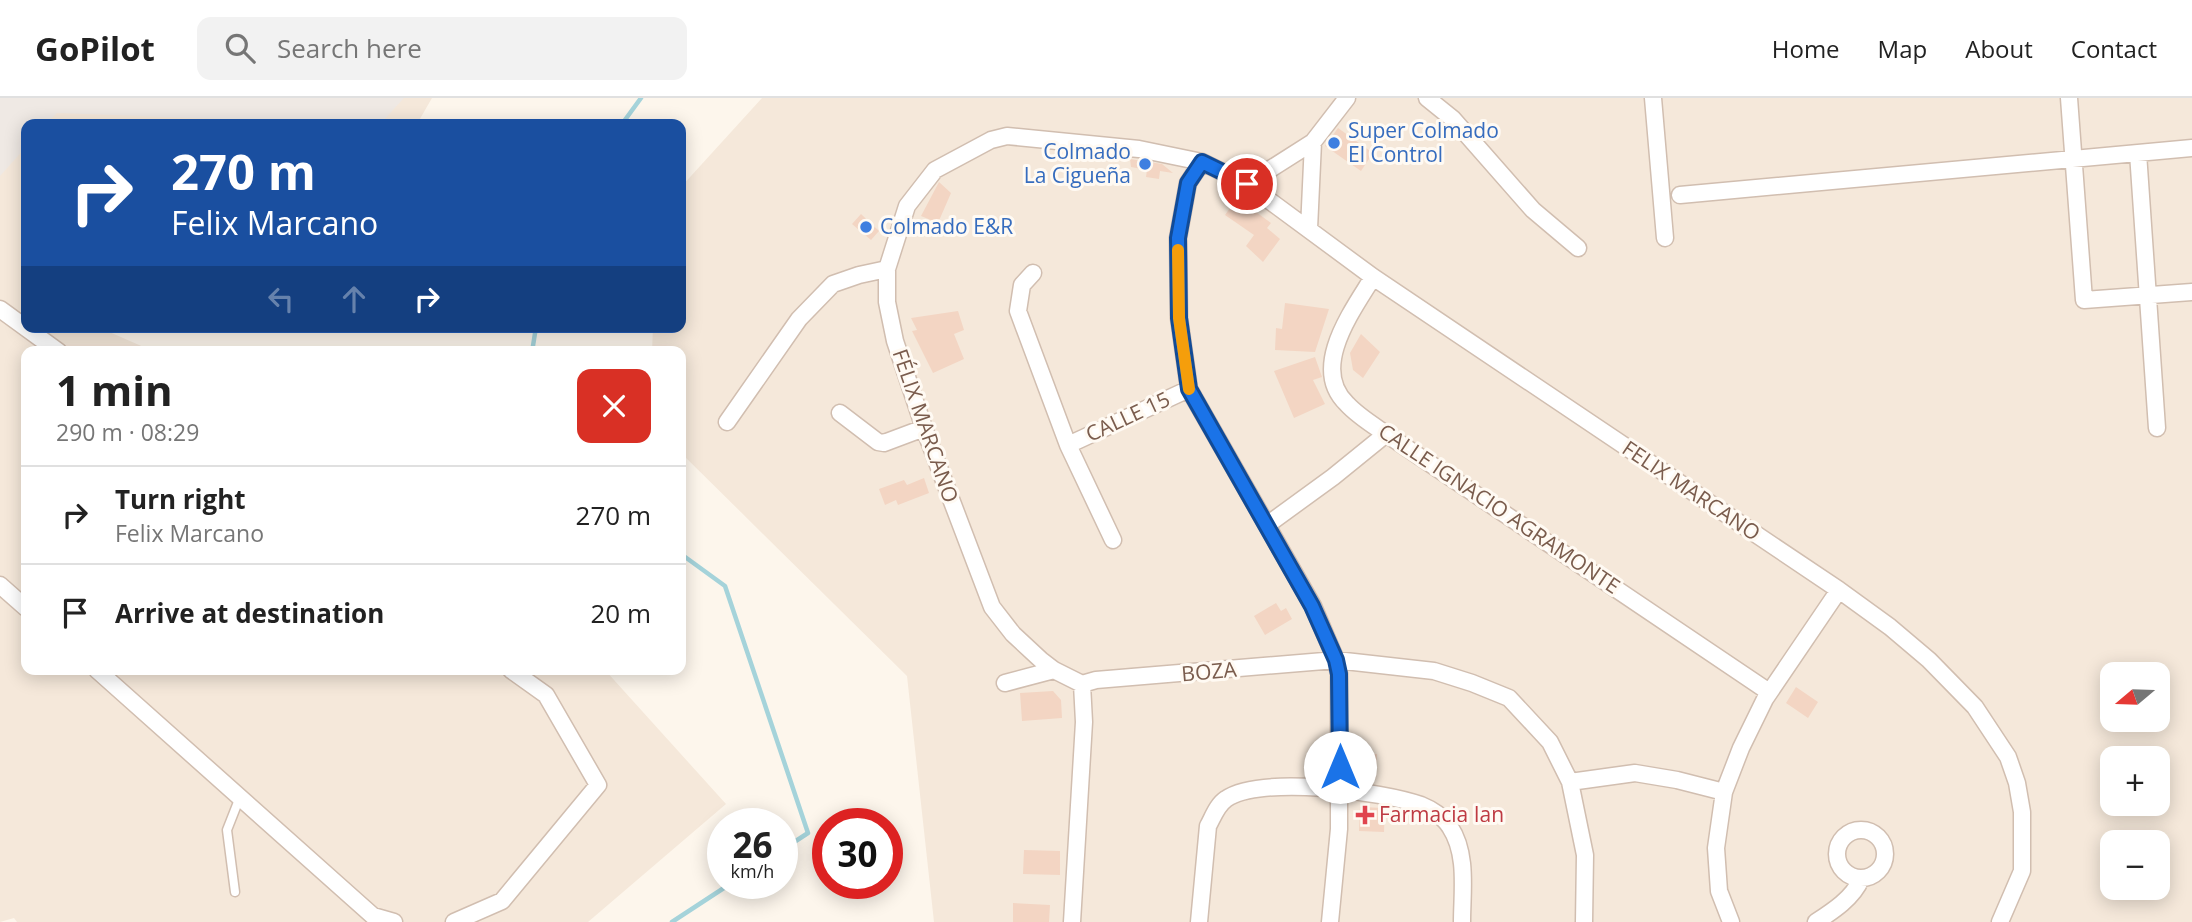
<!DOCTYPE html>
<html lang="en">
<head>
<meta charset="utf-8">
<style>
  body { margin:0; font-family:"Open Sans",sans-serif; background:#f2f2f2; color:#222; height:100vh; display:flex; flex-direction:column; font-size:26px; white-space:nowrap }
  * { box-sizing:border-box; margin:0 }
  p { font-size:23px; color:#767676 }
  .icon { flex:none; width:38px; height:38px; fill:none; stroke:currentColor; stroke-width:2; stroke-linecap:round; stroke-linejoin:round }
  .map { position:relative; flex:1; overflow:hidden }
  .drawer { position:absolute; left:21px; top:248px; width:665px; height:329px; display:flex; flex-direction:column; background:#fff; border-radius:14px; box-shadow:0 4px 18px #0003 }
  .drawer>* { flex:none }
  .guide { position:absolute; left:21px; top:21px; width:665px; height:214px; border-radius:14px; box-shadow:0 4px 18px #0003; background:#1a4fa0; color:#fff; overflow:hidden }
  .needle { width:46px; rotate:251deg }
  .buttons { position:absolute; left:2100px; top:564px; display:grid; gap:14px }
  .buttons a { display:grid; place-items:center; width:70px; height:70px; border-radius:14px; background:#fff; box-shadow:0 4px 18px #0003; font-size:35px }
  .speed { position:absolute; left:707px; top:710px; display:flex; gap:14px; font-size:35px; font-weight:700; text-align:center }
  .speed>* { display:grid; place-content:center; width:91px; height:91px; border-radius:50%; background:#fff; box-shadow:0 4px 18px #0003; line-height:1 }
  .speed small { font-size:18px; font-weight:400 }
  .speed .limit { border:10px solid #d22; background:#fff; color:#111 }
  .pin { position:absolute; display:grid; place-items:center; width:60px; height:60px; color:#fff; margin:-30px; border:4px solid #fff; border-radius:50%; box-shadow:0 2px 7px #0007 }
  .me { position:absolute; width:77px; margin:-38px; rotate:0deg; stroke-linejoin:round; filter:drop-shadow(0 0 5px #0008) }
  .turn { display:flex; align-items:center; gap:24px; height:147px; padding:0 35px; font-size:32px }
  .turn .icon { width:91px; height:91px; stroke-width:2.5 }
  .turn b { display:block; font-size:49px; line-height:60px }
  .lanes { display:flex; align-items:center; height:66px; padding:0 35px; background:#0003; justify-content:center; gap:35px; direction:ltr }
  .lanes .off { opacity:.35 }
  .round { display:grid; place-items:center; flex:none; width:74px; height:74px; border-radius:14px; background:#f2f2f2 }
  .headline { display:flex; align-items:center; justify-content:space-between; height:119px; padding:0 35px }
  h1 { font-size:42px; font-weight:700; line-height:52px }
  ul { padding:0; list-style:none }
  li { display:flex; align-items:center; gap:21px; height:98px; padding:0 35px; border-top:2px solid #e0e0e0 }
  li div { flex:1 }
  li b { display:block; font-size:26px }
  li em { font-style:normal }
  header { display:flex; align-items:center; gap:42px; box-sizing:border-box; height:98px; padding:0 35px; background:#fff; border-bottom:2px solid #e0e0e0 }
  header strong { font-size:33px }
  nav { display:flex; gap:38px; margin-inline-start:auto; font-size:24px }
  .search { width:490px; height:63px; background:#f2f2f2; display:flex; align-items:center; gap:18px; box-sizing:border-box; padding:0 24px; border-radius:14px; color:#767676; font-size:26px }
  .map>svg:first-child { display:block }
  .residential { fill:#f5e8da; fill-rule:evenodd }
  .industrial { fill:#efe9e4 }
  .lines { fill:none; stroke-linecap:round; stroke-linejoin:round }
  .stream { stroke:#a5d3da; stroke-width:4.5 }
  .building { fill:#f3d5c3 }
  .lane-casing { stroke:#d1beb0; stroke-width:11 }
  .street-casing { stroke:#d1beb0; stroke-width:19 }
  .lane { stroke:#fff; stroke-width:8 }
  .street { stroke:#fff; stroke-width:16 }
  .route-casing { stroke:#114b97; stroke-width:18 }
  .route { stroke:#1a73e8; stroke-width:12 }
  .slow { stroke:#f59e0b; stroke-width:12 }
  .shop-dot { fill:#3f7fe0; stroke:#fffaf3; stroke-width:2.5 }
  .health-dot { fill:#e0444e; stroke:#fffaf3; stroke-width:2.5 }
  .labels { text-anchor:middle; stroke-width:6; stroke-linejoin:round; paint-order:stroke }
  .shop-label { font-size:21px; fill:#366cbe; stroke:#fffaf3; text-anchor:start }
  .street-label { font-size:21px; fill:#7a5c4d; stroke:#fffaf3 }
  .health-label { font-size:21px; fill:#be3a42; stroke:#fffaf3; text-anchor:start }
</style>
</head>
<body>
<header>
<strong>GoPilot</strong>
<div class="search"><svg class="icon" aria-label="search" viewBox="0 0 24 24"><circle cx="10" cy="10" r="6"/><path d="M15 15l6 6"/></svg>Search here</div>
<nav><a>Home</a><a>Map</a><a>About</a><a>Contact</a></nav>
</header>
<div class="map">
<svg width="2192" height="824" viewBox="0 0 2192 824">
  <rect width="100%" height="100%" fill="#fdf6ec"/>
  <path class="residential" d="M0,0H432L417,26H26V229H98L155,254H26V572H605L726,706L588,824H17L14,820L0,824Z
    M762,0H2192V824H934L907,578L681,355V254H652L653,229H681V89ZM2112,576H2158V621H2112ZM2112,660H2158V705H2112ZM2112,744H2158V789H2112Z"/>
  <path class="industrial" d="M0,0H404L380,26H278L274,23L57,15L46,26H26V49L0,78Z"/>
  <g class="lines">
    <path class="stream" d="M622,26L641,0
      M532,254L536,229
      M681,456L725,488L808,735L782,752
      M672,824L730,786"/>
  </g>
  <path class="building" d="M1338,30L1373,55L1361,73L1325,48Z
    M1130,61L1162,66L1173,75L1160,73L1159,81L1146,79L1147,72L1131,69Z
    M939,84L951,95L938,125L921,118Z
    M1237,100L1271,125L1267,130L1280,141L1263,164L1246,148L1254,137L1225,117Z
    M861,116L879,133L871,142L852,126Z
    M1285,205L1329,211L1315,254L1275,252L1276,230L1282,231Z
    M958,213L964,232L954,236L964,261L933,275L912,233L917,232L911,220Z
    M1361,236L1380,254L1363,280L1353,272L1350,255Z
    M1315,259L1322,279L1313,282L1325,306L1294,320L1274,273Z
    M924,380L929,395L898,407L896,402L885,407L879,391L904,382L907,387Z
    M1276,505L1281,513L1286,510L1292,521L1265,537L1254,518Z
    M1796,589L1818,604L1808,620L1786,605Z
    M1053,593L1061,602L1062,620L1022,623L1020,595Z
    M1359,655L1377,656L1376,680L1363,679L1358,672Z
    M1360,709L1385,710L1384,734L1359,733Z
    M1024,752L1060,753V777L1023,776Z
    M1013,805L1050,807L1049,824H1013Z"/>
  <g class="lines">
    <g class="lane-casing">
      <path id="lane" d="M235,794L227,732L240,699"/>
    </g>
    <g class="street-casing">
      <path id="street" d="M1427,0L1453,21L1533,112L1578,150
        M1653,0L1665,140
        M2069,0L2084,202L2192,194
        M2138,55L2157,330
        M1202,64L1188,85L1178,140L1179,220L1189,291L1313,508L1336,562L1339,576V731L1330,824
        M1247,86L1313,44L1347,0
        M1680,97L2192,50
        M1309,131L1313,44
        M1033,175L1022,187L1018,213L1068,347L1113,442
        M1373,179C1353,212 1309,270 1347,306C1358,318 1373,327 1386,336L1769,594
        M0,211L59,254
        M840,315L878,344L884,345L924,330
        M727,324L799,221L833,186L859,177L887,171
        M1068,347L1189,291
        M1267,427L1333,379L1386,336
        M0,487L26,510
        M97,572L373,818L394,824
        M1005,585L1054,572
        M1082,586L1054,572L1041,562L1013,536L992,509L924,330L895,243L887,204V171L907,108L935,72L991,42L1007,38L1139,51L1202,64L1247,86L1373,179L1839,492L1890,529L1929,562L1975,609L2008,659L2017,685L2022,714V773L2000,824
        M1082,586L1096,582L1336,562L1434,573L1472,585L1509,600L1550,644L1570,684L1585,757L1584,824
        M1570,684L1635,675L1677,682L1724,694
        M1837 756a24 24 0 1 1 48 0a24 24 0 1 1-48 0Z
        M454,824L502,803L598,687L546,597L511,572
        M1072,824L1084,624L1082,586
        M1199,824L1208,728C1213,719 1217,707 1226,701C1260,677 1382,693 1421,707C1431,711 1444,719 1450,729C1468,756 1462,794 1462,824
        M1731,824L1719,793L1716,750L1724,694L1741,650L1765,601L1839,492
        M1816,824C1833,813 1853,800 1861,781"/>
    </g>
    <use href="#lane" class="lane"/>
    <use href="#street" class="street"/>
  </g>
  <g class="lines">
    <g class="route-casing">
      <path id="route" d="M1247,86L1202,64L1188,85L1178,140L1179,220L1189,291L1312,508L1336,562L1339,576L1340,669"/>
    </g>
    <use href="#route" class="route"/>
    <path class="slow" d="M1178,152L1179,220L1189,291"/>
  </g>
  <g class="shop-dot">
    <circle cx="1334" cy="45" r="7"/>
    <circle cx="1145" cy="66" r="7"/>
    <circle cx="866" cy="129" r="7"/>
  </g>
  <path class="health-dot" d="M1361.5 706.5h7v7h7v7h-7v7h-7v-7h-7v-7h7z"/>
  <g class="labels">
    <g class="shop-label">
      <text x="1348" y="40">Super Colmado<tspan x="1348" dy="24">El Control</tspan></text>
      <text x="1131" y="61" text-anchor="end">Colmado<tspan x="1131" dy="24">La Cigueña</tspan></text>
      <text x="880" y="136">Colmado E&amp;R</text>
    </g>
    <g class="street-label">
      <text transform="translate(1128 319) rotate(-25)" y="7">CALLE 15</text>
      <text transform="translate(925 328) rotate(71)" y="7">FÉLIX MARCANO</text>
      <text transform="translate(1691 393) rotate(34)" y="7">FELIX MARCANO</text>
      <text transform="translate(1499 411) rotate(34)" y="7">CALLE IGNACIO AGRAMONTE</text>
      <text transform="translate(1209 574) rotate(-5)" y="7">BOZA</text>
    </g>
    <g class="health-label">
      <text x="1379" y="724">Farmacia Ian</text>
    </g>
  </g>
</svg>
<div class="buttons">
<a><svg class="needle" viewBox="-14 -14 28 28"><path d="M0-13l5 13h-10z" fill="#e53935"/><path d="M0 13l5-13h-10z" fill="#767676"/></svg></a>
<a>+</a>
<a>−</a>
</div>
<div class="speed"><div>26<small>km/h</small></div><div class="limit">30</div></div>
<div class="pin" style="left:1247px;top:86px;background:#d93025"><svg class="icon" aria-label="arrive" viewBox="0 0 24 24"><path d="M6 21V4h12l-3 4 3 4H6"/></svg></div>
<svg class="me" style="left:1340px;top:669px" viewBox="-20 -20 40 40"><circle r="19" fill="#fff"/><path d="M0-13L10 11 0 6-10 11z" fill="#1a73e8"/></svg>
<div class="guide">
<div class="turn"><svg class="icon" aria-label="right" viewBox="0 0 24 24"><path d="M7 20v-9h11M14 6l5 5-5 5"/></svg><div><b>270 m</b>Felix Marcano</div></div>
<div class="lanes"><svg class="icon off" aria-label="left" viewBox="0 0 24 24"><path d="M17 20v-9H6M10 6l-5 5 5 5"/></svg><svg class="icon off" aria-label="ahead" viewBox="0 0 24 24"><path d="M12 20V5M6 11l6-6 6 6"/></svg><svg class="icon" aria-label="right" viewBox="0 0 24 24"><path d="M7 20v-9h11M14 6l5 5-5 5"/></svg></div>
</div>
<section class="drawer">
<div class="headline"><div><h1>1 min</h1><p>290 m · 08:29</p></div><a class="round" style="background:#d93025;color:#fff"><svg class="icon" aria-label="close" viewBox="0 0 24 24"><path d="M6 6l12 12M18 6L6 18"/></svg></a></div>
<ul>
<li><svg class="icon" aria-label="right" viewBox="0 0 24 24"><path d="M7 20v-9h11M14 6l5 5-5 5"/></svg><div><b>Turn right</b><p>Felix Marcano</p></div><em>270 m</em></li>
<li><svg class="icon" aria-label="arrive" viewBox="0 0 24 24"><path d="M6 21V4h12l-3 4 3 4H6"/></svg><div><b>Arrive at destination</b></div><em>20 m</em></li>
</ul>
</section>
</div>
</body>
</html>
